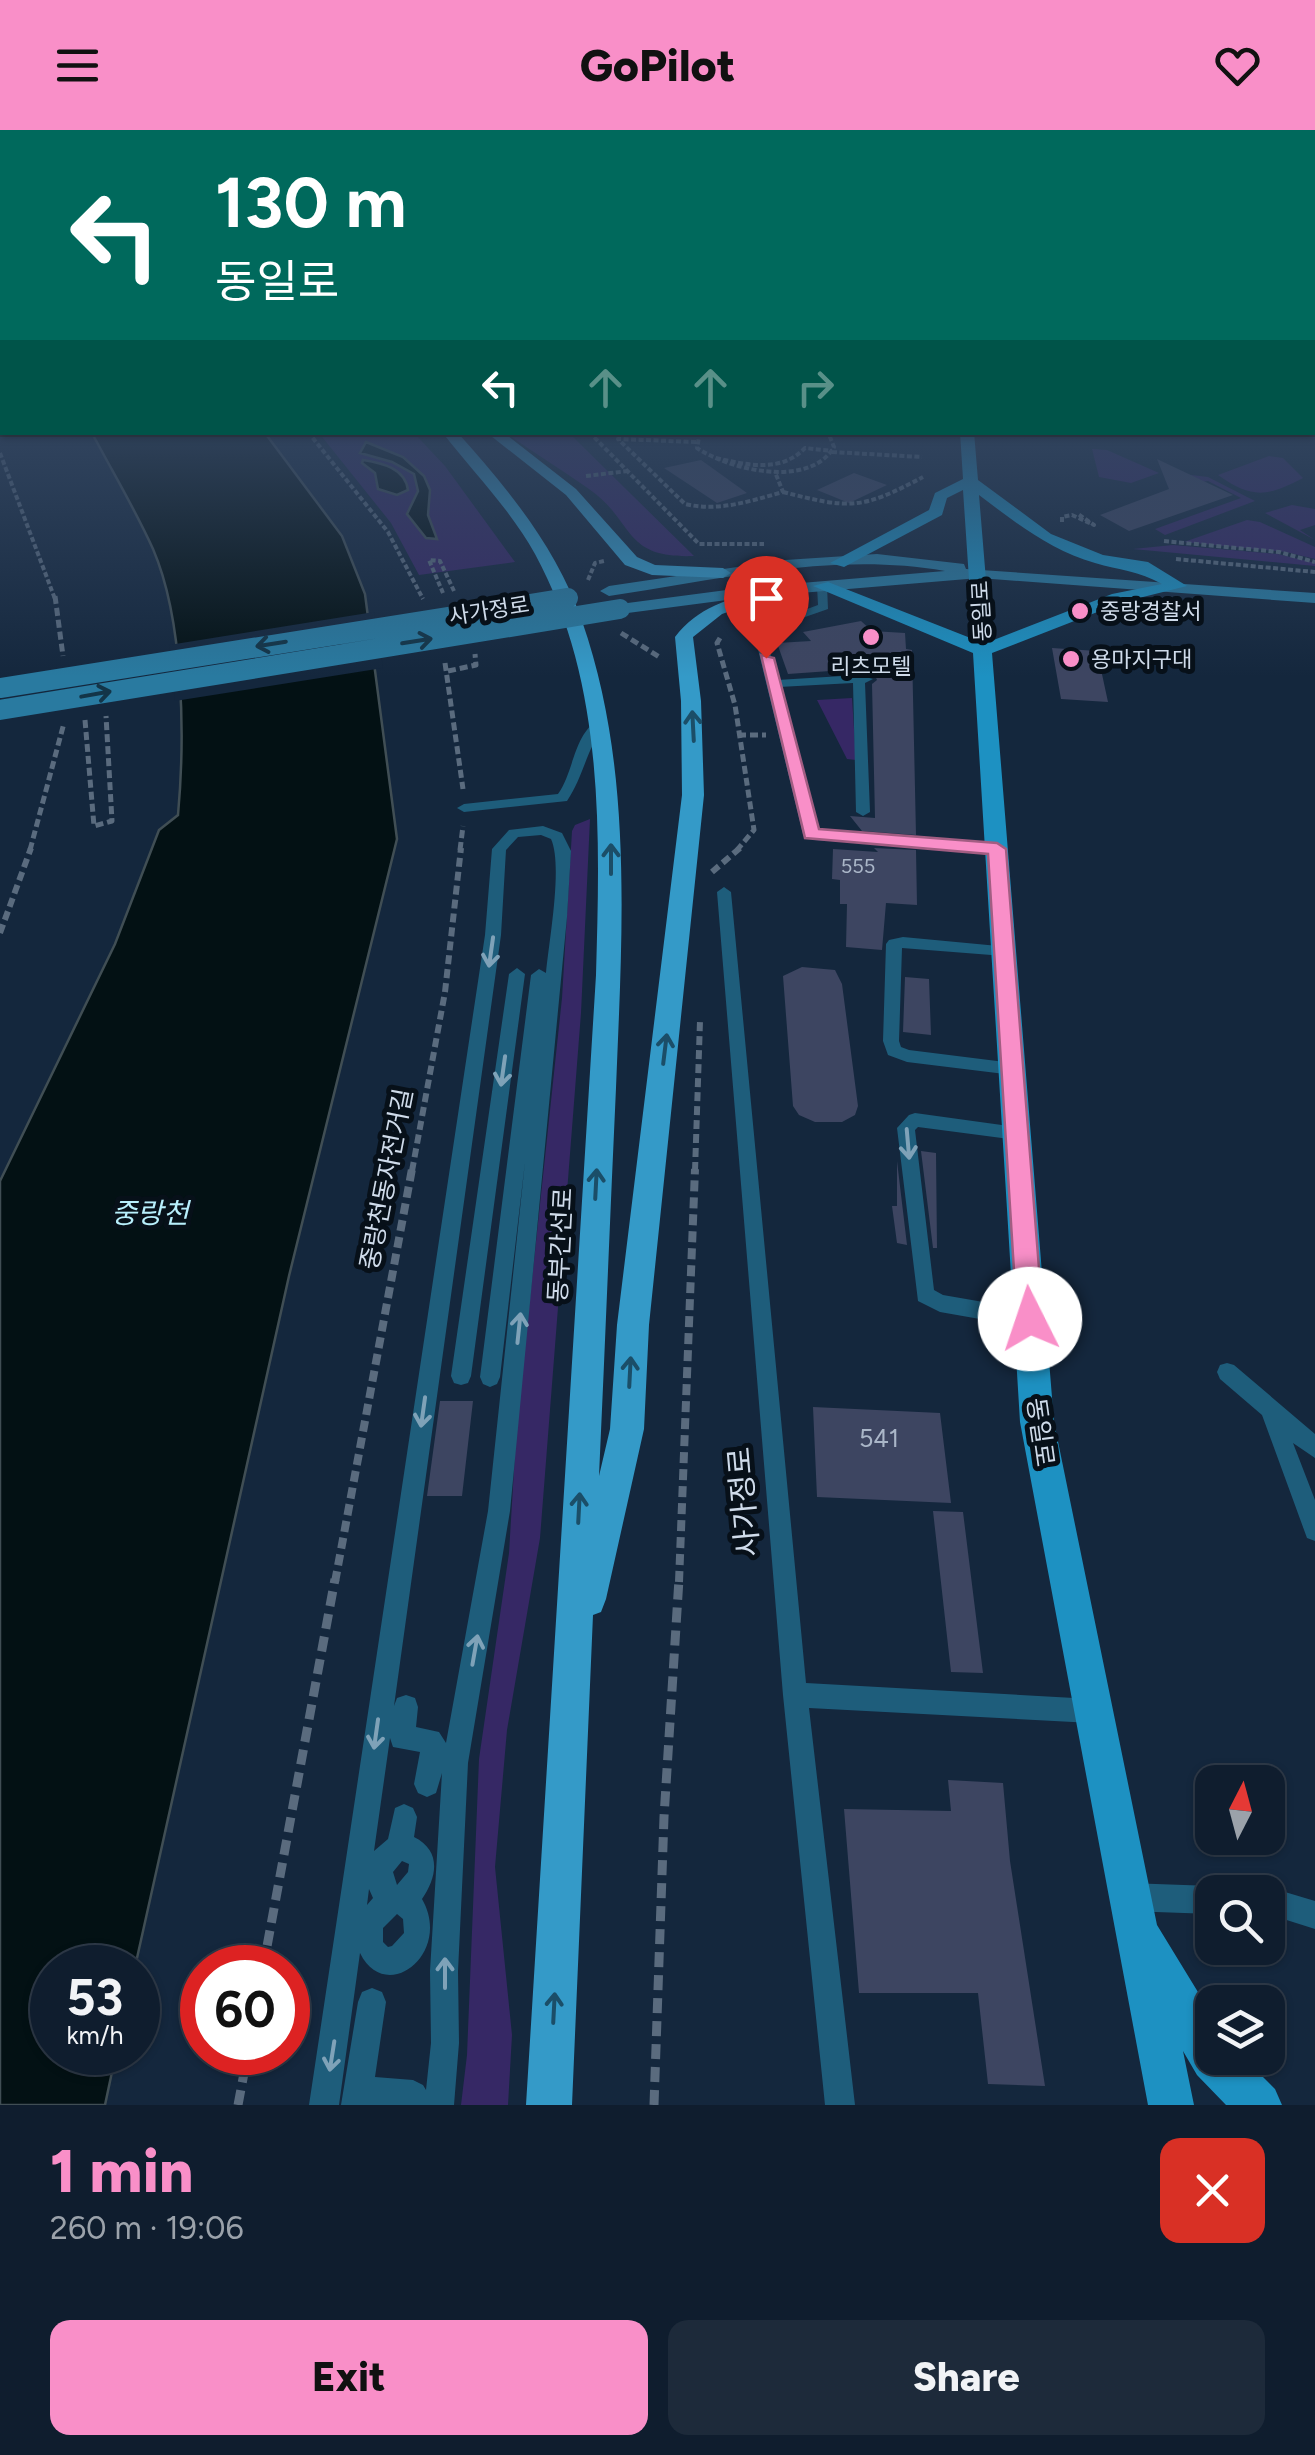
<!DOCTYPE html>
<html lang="en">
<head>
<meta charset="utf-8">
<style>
  body { margin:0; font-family:Figtree,"Noto Sans KR",sans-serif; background:#1d2a3a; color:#f1f3f6; height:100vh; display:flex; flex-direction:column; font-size:38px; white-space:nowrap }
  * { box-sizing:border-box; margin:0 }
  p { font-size:32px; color:#9ba2aa }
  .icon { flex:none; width:55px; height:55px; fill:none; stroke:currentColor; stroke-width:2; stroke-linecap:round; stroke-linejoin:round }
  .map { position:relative; height:1975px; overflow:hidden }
  .panel { display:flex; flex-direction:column; background:#0f1d2e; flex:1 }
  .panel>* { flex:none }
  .hud { position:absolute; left:0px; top:0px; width:1315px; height:305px; box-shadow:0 2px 8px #0004,0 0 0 2px #2f3b4a; background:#00695c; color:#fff; overflow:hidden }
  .needle { width:65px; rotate:6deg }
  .controls { position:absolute; left:1195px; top:1635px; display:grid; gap:20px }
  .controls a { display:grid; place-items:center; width:90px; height:90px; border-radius:20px; background:#0f1d2e; box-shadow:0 2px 8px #0004,0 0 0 2px #2f3b4a; font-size:50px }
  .speed { position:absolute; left:30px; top:1815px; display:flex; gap:20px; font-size:50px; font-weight:700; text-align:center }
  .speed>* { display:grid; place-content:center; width:130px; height:130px; border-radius:50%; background:#0f1d2e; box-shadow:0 2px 8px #0004,0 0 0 2px #2f3b4a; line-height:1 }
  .speed small { font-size:25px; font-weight:400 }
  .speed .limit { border:15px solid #d22; background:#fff; color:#111 }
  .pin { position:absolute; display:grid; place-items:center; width:85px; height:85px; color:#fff; margin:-102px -42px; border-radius:50% 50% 50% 0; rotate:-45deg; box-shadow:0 0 10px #0007 }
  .pin .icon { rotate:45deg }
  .me { position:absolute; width:110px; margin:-55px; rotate:356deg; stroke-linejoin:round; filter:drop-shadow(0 0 8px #0008) }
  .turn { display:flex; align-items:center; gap:35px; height:210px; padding:0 50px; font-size:45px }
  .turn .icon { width:130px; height:130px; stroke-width:2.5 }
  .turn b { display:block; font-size:70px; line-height:85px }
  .lanes { display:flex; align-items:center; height:95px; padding:0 50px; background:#0003; justify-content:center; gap:50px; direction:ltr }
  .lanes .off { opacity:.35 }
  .round { display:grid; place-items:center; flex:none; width:105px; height:105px; border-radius:20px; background:#1d2a3a }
  .headline { display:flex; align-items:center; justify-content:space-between; height:170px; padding:0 50px }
  h1 { font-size:60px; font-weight:800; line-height:75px; color:#f98fc8 }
  .button { display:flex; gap:20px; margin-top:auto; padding:20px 50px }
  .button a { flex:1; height:115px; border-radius:20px; background:#f98fc8; color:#111; font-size:40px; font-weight:800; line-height:115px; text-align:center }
  .button a+a { background:#1d2a3a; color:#f1f3f6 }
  header { display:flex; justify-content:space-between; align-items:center; height:130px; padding:0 50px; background:#f98fc8; color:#111; font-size:45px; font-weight:800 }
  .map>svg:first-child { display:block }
  .green { fill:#362865 }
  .water { fill:#031114; stroke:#404e54; stroke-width:2.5 }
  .pier { fill:#14273d }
  .building { fill:#3d4561 }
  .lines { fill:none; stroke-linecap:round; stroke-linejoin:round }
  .path-far4 { stroke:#5a6b7e; stroke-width:4; stroke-dasharray:5 2.5; stroke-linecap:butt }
  .path-far3 { stroke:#5a6b7e; stroke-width:5; stroke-dasharray:8 4; stroke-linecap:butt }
  .path-far2 { stroke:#5a6b7e; stroke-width:6; stroke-dasharray:9 5; stroke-linecap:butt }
  .path-far1 { stroke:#5a6b7e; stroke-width:8; stroke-dasharray:11 6; stroke-linecap:butt }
  .path { stroke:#5a6b7e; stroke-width:9; stroke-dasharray:15 8; stroke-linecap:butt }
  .service { fill:#1e5d7b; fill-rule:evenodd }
  .secondary { fill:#297aa0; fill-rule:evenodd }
  .primary { fill:#1d91c2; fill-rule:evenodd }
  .trunk { fill:#349ac8; fill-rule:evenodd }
  .secondary-bridge-far1 { stroke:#297aa0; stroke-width:15 }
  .secondary-bridge { stroke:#297aa0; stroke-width:20 }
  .oneway { stroke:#133548 }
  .oneway2 { stroke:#1b4e68 }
  .oneway3 { stroke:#7fa2b8 }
  .route { fill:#f98fc8; stroke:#a25d82; stroke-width:2.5 }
  .poi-dot { fill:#f98fc8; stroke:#071019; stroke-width:4 }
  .labels { text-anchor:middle; stroke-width:10; stroke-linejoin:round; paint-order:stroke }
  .number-label { font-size:20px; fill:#aab6c8 }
  .far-street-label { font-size:22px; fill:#cfdbea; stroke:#071019 }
  .far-poi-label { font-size:22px; fill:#cfdbea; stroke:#071019; text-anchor:start }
  .street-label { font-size:25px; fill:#cfdbea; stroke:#071019 }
  .near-number-label { font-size:25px; fill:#aab6c8 }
  .water-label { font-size:28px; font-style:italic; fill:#b8effc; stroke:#071019 }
  .near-street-label { font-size:30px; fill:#cfdbea; stroke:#071019 }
</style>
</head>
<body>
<header><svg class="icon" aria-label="menu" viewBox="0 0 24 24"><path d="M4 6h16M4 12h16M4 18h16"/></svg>GoPilot<svg class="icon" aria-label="heart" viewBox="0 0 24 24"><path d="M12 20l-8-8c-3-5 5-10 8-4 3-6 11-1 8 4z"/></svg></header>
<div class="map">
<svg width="1315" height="1975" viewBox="0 0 1315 1975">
  <rect width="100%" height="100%" fill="#14273d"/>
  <path class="green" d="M319,303H414L445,336L515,432L419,445L391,393Z
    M506,303H569L694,426C622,429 635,391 589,359C562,340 533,322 506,303Z
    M1092,319L1107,320L1159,343L1131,353L1099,347Z
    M1269,326L1283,328L1303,348C1268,366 1253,370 1218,345Z
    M1183,344L1208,347L1255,371L1165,405L1155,399L1241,368L1208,351L1190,354Z
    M1292,375L1315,379V395L1300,400L1315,410L1265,383Z
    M1247,390L1260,392L1315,417V429L1286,422L1184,412Z
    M1173,415L1278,424L1315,433V436L1133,419Z
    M852,568L856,630L847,629L817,570Z
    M590,689L581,883L540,1408L507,1600L495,1737L512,1905L508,1975H461L467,1925L479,1629L509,1423L517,1290L562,868L572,701L575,695Z"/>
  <path class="water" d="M92,303H265L342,406L365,464L397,709L289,1146L135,1837L52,1838V1922L116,1923L105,1975H0V1051L115,814L159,700L178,685C185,608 184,491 153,419C135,379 112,341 92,303Z
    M366,312L403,327L424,346L430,360L428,385L437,409L426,408L407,384L418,361L414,344L392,332L360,323Z
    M363,330C382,333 405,338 408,360L397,365L378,359L375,343L362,333Z"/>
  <path class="pier" d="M374,482L383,538L175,571L169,515Z"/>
  <path class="building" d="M1157,329L1233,365L1129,401L1100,385L1169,359Z
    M701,330L747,363L717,373L664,338Z
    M854,343L887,355L849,373L817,360Z
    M861,491L872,501L905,503L906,519L912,520L916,705L862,701L850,686L875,688L872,554L877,550L872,538L788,544L777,513L811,511L803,502Z
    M1052,518L1097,521L1108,572L1061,569Z
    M874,718L916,720L917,775L886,773L882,820L846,817L847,774H840V750L832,749L833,719L878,722Z
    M802,837L835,840L842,854L858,976L855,985L842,992H815L799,985L793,976L783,846Z
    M905,847L929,849L931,905L903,902Z
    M921,1021L936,1023L937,1118H933Z
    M897,1031L907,1115L897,1113L892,1076H897Z
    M440,1271H473L462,1366H427Z
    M813,1277L940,1283L951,1373L817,1367Z
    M933,1381L963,1382L983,1543L951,1542Z
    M948,1650L1003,1653L1010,1731L1045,1956L988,1954L978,1863H859L844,1679L951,1681Z"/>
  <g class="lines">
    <path class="path-far4" d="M308,302L388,402L423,469
      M589,302L699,414H764
      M700,302L697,318C730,340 809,359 834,317L828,302
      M696,312L618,309L685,374C719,382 750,371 783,362L775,342
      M832,322L922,327
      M0,323L55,469
      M716,328C747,335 781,343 805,318L832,321
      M586,346L628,341
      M783,362C850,379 861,380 923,347
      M1062,392V387L1072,385L1094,395L1078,384
      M1164,411L1279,422L1315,432
      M1176,429L1315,442
      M588,450L595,433L604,431
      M443,463L429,430L440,431L454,461"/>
    <path class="path-far3" d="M55,466L63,526
      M621,503L661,528
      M720,508L717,513L735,575L754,700L737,720
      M445,533L463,659
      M448,541L476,535L475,524
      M85,590L94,696L112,691L106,586
      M738,605H766
      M30,720L64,593
      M460,720L463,696"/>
    <path class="path-far2" d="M712,742L740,718
      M0,803L31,718
      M412,1041L445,862L461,718
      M695,1041L700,891"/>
    <path class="path-far1" d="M335,1452L412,1039
      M679,1452L695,1039"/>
    <path class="path" d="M263,1838L335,1449
      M238,1975L248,1922
      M654,1975L664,1687L679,1449"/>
    <path class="service" d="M822,453L827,456L828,479L765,501L777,550L859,545L873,549L865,553L870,682L863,686L856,682L853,553L779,557L815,699L819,702L997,715L1002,716V722L815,710L803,704L753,499L818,475L817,456Z
      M601,588L607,592C587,616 584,646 567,671L464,682L457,678L464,674L558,664C575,640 573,603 601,588Z
      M543,696L562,703L571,721L567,787L510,1381L468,1633L458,1841L459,1913L454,1975H341L358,1872L362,1862L372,1858L382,1862L386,1872L375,1947L413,1950L423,1955L426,1960L431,1913L430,1841L442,1643L436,1663L427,1667L418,1663L414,1654L420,1622L393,1617L390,1608L374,1721L388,1709L395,1678L404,1674L413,1678L417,1687L414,1707C442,1721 437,1747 422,1769C453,1823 386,1876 360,1823L339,1975H309L485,805L492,719L509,700ZM541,705L551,709C563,735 549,811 546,843L539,839L531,845L480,1247L483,1254L490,1257L497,1254L500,1247L525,1032L488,1381L446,1613L439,1602L416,1597L418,1577L415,1568L406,1565L397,1568L394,1576L501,805L506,720L518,707ZM402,1731L409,1734L408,1742L397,1755L393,1742ZM369,1759L373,1768L367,1775ZM397,1784L403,1789L404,1803L392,1816L388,1817L383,1812V1798Z
      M724,757L731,762L806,1553L1092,1569L1101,1572L1104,1581L1101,1590L1092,1593L809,1578L855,1975H825L783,1565L717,762Z
      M903,807L1009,817L1012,821L1009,825L1004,826L902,818L899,911L901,917L909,920L1013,933L1019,935L1021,939L1019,943L1013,945L907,932L888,925L883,911L886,814L889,810Z
      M517,838L525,844L471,1246L468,1253L461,1255L454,1253L451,1246L509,844Z
      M915,983L1023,998L1026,1003L1023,1008L1017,1010L918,997L915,1000L934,1160L943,1165L1030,1180L1037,1183L1040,1189L1037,1195L1030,1198L940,1182L918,1171L897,998L909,985Z
      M1227,1233L1234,1235L1315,1304V1328L1293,1313L1315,1370V1411L1307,1408L1262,1285L1220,1249L1217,1242L1220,1235Z
      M1128,1753L1212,1756L1222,1762H1212V1784L1128,1781L1118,1777L1114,1767L1118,1757Z
      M1268,1757L1315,1771V1799L1268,1784V1762H1258Z"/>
    <path class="secondary" d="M877,424L964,434L966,439L1315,463V473L979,448L742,468L620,484L611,479L620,474L742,458L945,441C834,421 719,450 609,466L600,461L609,456L785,430Z"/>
    <path class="primary" d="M960,302H974L978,350L1051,404L1103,425L1148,432L1187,456L1123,472L992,523L1054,1292L1157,1795L1212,1885V1928H1244L1275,1959L1282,1975H1226L1197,1945L1183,1921L1194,1975H1148L1020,1292L973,523L813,456L828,452L973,509L963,360L947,368L942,385L844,437L830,433L929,380L935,363L963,349ZM979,365C1016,393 1050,420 1095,433C1119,440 1139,441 1162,454L1112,464L991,511Z"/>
    <path class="trunk" d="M442,302H457C508,359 557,418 582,491C634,640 622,803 616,958C610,1087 605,1217 599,1346L610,1299L617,1195L682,665L681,571L675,507C701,472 744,465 784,454L793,459L722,484L693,507L701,571L704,665L649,1195L644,1299L606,1469L601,1482L593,1485L572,1975H526L596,845C600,703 605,553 535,424C510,379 474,343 442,302Z
      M486,302H503L576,359L637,427L655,435L723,438L731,443L723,448L652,445L625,435L566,365Z"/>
    <path class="secondary-bridge-far1" d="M564,469L568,468"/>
    <path class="secondary-bridge" d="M0,558L568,468
      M0,580L620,479"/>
  </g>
  <defs><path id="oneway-shaft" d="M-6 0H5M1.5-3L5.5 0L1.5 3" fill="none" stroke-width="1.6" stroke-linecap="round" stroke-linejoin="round" transform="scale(2.5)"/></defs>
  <g class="oneway">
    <use href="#oneway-shaft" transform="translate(417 511) rotate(-9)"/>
    <use href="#oneway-shaft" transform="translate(271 514) rotate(171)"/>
    <use href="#oneway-shaft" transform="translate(96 564) rotate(-10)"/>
  </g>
  <g class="oneway2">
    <use href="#oneway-shaft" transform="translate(693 596) rotate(-93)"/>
    <use href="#oneway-shaft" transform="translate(611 729) rotate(-90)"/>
    <use href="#oneway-shaft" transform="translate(665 919) rotate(-83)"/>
    <use href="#oneway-shaft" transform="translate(596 1054) rotate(-87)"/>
    <use href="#oneway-shaft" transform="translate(630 1242) rotate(-87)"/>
    <use href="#oneway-shaft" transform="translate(579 1378) rotate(-87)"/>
    <use href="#oneway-shaft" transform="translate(554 1878) rotate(-87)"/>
  </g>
  <g class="oneway3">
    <use href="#oneway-shaft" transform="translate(491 822) rotate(98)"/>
    <use href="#oneway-shaft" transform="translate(503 941) rotate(98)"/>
    <use href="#oneway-shaft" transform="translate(908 1014) rotate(85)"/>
    <use href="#oneway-shaft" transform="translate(519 1198) rotate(-84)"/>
    <use href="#oneway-shaft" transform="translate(423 1282) rotate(98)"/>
    <use href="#oneway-shaft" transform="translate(475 1520) rotate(-80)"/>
    <use href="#oneway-shaft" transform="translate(376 1604) rotate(98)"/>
    <use href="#oneway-shaft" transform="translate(445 1843) rotate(-90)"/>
    <use href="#oneway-shaft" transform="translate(332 1926) rotate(99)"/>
  </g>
  <linearGradient id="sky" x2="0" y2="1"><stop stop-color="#0b1522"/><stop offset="0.5" stop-color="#344762"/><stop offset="1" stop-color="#344762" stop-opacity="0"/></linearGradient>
  <rect width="1315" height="547" fill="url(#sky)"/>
  <path class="route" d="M761,525L774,528L819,699L997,713L1006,719L1043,1189L1039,1197L1030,1200L1021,1197L1017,1189L988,724L805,708Z"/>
  <g class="poi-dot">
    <circle cx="1080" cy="481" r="10"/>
    <circle cx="871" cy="507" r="10"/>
    <circle cx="1071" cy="529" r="10"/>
  </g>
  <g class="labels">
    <g class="number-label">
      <text x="858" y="743">555</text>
    </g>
    <g class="far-street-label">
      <text transform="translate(489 480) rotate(-9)" y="8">사가정로</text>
      <text transform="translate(981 481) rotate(-93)" y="8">동일로</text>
    </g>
    <g class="far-poi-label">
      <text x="1100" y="489">중랑경찰서</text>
      <text x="1091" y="537">용마지구대</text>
      <text x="871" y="544" text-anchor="middle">리츠모텔</text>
    </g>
    <g class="street-label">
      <text transform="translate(386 1049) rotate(-79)" y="9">중랑천동자전거길</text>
      <text transform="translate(560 1115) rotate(-87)" y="9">동부간선로</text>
      <text transform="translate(1041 1302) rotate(82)" y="9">동일로</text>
    </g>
    <g class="near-number-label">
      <text x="879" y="1317">541</text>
    </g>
    <g class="water-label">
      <text x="150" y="1093">중랑천</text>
    </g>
    <g class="near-street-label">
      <text transform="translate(744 1372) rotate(-95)" y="10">사가정로</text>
    </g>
  </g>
</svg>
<div class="controls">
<a><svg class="needle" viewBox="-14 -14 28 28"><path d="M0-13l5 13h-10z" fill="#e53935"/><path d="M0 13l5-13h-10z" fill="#9ba2aa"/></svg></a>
<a><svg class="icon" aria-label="search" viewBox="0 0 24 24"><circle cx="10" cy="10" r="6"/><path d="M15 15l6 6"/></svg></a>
<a><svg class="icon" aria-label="layers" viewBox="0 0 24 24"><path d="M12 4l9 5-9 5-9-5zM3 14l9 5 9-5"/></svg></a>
</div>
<div class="speed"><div>53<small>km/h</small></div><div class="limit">60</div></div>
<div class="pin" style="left:766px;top:528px;background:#d93025"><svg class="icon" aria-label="arrive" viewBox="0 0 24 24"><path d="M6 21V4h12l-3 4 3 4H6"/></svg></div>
<svg class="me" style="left:1030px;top:1189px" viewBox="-20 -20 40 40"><circle r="19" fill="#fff"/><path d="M0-13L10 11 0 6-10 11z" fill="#f98fc8"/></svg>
<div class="hud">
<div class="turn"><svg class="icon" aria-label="left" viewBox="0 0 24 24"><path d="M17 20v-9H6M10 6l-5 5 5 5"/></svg><div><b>130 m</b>동일로</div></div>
<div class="lanes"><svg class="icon" aria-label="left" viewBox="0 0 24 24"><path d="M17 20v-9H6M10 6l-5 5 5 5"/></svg><svg class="icon off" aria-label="ahead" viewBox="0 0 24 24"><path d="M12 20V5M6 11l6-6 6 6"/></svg><svg class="icon off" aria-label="ahead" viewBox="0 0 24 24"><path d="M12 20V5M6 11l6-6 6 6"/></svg><svg class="icon off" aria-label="right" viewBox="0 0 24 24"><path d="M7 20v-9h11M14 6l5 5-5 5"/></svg></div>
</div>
</div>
<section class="panel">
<div class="headline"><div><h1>1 min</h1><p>260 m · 19:06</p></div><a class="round" style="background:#d93025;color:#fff"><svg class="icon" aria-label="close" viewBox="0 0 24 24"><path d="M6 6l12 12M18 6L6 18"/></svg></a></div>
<div class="button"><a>Exit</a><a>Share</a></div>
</section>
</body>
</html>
